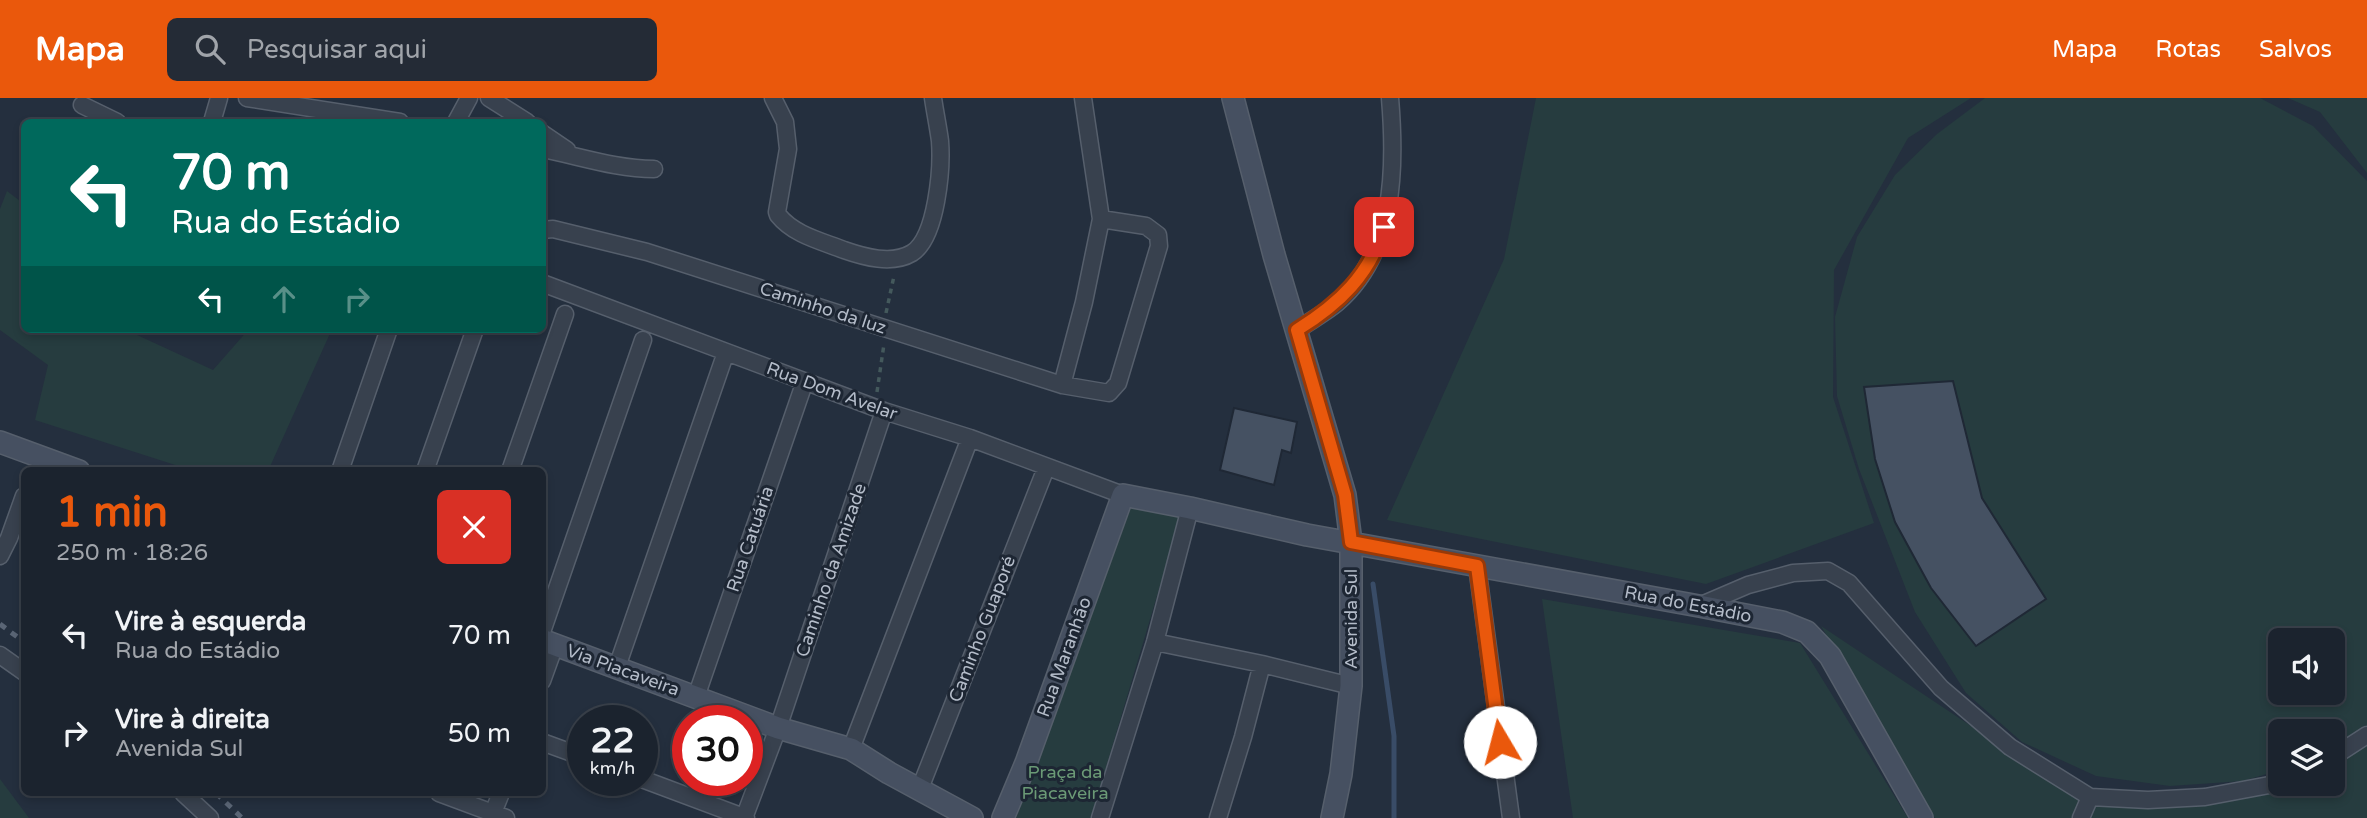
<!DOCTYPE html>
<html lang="pt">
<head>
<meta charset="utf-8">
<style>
  body { margin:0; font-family:"Varela Round",sans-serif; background:#242b36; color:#f1f3f6; height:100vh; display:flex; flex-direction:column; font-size:26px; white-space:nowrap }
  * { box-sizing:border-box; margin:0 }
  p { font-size:23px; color:#a0a4aa }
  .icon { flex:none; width:38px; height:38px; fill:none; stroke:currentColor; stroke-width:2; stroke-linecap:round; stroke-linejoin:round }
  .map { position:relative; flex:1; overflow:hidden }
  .sheet { position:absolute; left:21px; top:369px; width:525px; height:329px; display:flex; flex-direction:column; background:#1b232e; border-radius:10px; box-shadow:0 4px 10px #0003,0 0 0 2px #39404a }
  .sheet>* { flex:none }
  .guide { position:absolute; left:21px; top:21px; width:525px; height:214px; border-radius:10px; box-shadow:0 4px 10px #0003,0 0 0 2px #39404a; background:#00695c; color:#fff; overflow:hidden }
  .fabs { position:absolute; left:2268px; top:530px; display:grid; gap:14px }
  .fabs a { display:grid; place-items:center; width:77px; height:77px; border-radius:10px; background:#1b232e; box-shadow:0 4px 10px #0003,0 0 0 2px #39404a; font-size:35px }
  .speed { position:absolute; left:567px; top:607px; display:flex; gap:14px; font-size:35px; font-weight:700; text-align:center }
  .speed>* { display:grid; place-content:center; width:91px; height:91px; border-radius:50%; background:#1b232e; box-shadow:0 4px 10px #0003,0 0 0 2px #39404a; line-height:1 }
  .speed small { font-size:18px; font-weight:400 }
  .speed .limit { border:10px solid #d22; background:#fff; color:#111 }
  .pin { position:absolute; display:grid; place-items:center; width:60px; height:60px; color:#fff; margin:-30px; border-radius:14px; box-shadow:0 4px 10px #0006 }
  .me { position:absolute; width:77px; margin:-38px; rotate:352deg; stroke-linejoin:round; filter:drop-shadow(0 0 5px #0008) }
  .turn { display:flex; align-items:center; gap:24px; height:147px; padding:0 35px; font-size:32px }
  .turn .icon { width:91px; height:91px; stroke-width:2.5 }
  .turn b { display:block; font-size:49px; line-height:60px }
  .lanes { display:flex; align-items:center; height:66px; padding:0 35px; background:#0003; justify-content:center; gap:35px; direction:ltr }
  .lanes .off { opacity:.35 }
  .round { display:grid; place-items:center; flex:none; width:74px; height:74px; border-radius:10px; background:#242b36 }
  .overview { display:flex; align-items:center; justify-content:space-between; height:119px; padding:0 35px }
  h1 { font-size:42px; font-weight:700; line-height:52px; color:#ea580c }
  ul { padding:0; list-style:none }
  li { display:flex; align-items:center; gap:21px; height:98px; padding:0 35px }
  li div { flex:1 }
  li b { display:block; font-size:26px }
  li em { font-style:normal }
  header { display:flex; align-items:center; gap:42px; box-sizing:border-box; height:98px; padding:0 35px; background:#ea580c; color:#fff }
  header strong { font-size:33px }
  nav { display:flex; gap:38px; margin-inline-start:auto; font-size:24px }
  .search { width:490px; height:63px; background:#242b36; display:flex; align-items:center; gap:18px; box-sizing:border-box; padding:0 24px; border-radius:10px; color:#a0a4aa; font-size:26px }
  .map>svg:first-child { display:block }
  .green { fill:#263c3f; fill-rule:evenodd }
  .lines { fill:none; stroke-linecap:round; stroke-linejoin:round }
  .stream { stroke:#394c67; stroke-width:5 }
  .building { fill:#455162; stroke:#1f2835; stroke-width:2 }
  .street-casing { stroke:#565f6c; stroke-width:19 }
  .secondary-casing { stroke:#565f6c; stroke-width:24 }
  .path { stroke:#44595c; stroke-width:3.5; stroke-dasharray:5 5; stroke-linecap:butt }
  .street { stroke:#38414e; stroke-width:16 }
  .secondary { stroke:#465061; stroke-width:21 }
  .rail { stroke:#5a6575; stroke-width:5; stroke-dasharray:7 7; stroke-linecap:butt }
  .route-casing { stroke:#983908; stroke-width:18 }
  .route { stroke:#ea580c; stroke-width:12 }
  .labels { text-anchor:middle; stroke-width:6; stroke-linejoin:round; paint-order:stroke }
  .street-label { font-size:18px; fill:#b4bcc9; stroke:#1d2633 }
  .park-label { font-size:18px; fill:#6b9a76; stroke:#1d2633 }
</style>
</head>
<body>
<header>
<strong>Mapa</strong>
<div class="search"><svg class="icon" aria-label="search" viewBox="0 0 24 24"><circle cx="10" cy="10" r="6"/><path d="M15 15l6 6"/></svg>Pesquisar aqui</div>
<nav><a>Mapa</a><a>Rotas</a><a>Salvos</a></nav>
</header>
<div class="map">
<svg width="2367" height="720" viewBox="0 0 2367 720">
  <rect width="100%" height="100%" fill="#242f3e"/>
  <path class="green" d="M1536,0H1971L1908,40L1834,172L1833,299L1874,425L1706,486L1387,422L1504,161Z
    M1985,0H2260L2313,28L2367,83V627L2333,648V634H2280V672L2243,683L2170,688L2096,678L2022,644L1966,595L1915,514L1859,371L1837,298L1835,219L1857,139L1895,77L1937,36ZM2280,542H2333V595H2280Z
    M2288,0H2367V75L2320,14Z
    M7,93L24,106V231H124L213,272L249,231H332L268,373H194L35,322L48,267L0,232V111Z
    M1132,407L1181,417L1091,720H1016Z
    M1542,501L1800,545L1908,720H1573Z
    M1821,528L2091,708L2207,703L2287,691L2296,686H2333V665L2367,644V720H1935Z
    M0,681L29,720H0Z"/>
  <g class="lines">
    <path class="stream" d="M1373,486L1394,638V720"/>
  </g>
  <path class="building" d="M1953,283L1982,400L2046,501L1976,548L1931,490L1895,424L1875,361L1864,289Z
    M1234,310L1297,324L1291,355L1282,352L1274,387L1220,372Z"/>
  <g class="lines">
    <g class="street-casing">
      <path id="street" d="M247,0L400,24
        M489,0L527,24
        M773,0L785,24L788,51L777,114L778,117C794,137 821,143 844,152C864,159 892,167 912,155C937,139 942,70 940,43C938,28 935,14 933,0
        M82,7L117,24
        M212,24L219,0
        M456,24L469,0
        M542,35L567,52
        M542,51C579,58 616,71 654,71
        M542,132L553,131L647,154L1062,287L1109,295L1118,285L1159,148L1158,137L1146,128L1101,121
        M542,185L884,313L970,340L1123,397
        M1297,232C1310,223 1325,215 1337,205C1395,155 1396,71 1390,0
        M1062,287L1084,204L1101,121L1083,0
        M340,373L389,231
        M425,373L475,231
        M510,373L565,216
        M0,458L9,440L24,398
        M1477,468L1511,720
        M1699,508L1748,487L1793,475L1828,473L1849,485L1941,590L2010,649L2090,699L2081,720
        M542,534L643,242
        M1155,544L1262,566L1351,588
        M0,557L24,574
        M617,569L726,254
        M542,583L555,547
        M696,599L805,283
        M542,644L583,659
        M851,651L970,340
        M2333,659L2367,637
        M642,681L746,720
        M919,693L1046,370
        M183,695L210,720
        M439,695L506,720
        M2090,699L2148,702L2205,699L2280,685
        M491,720L501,695
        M744,720L778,630L884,313
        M1100,720L1155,544L1190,410
        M1218,720L1243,639L1262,566"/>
    </g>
    <g class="secondary-casing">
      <path id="secondary" d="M1233,0L1274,157L1345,397L1351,444V588L1341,676L1332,720
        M0,344L79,373
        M542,542L778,630L851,651L889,675L972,720
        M1003,720L1026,665L1123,397L1190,410L1307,437L1699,508L1782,524L1807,534L1830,558L1922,720"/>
    </g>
    <path class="path" d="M886,215L894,178
      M877,294L884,246"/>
    <use href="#street" class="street"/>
    <use href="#secondary" class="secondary"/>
    <path class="rail" d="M0,526L24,544
      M216,695L242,720"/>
  </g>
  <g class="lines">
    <g class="route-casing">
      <path id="route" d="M1384,129C1370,177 1339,206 1297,232L1345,397L1351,444L1477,468L1500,644"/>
    </g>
    <use href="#route" class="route"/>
  </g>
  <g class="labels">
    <g class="street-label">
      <text transform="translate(823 210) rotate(18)" y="6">Caminho da luz</text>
      <text transform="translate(832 293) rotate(20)" y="6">Rua Dom Avelar</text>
      <text transform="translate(750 441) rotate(-71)" y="6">Rua Catuária</text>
      <text transform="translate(831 472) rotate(-71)" y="6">Caminho da Amizade</text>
      <text transform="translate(1688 506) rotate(11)" y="6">Rua do Estádio</text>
      <text transform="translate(1351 521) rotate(-90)" y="6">Avenida Sul</text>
      <text transform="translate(982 531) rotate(-69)" y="6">Caminho Guaporé</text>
      <text transform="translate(1064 559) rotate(-70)" y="6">Rua Maranhão</text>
      <text transform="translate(623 572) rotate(20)" y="6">Via Piacaveira</text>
    </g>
    <g class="park-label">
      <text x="1065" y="680">Praça da<tspan x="1065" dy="21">Piacaveira</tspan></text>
    </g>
  </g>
</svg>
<div class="fabs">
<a><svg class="icon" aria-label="sound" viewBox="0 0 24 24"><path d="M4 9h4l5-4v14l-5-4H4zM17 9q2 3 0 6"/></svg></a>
<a><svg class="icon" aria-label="layers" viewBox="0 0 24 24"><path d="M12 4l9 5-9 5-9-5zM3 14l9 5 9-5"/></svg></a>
</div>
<div class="speed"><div>22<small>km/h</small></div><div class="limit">30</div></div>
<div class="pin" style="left:1384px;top:129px;background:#d93025"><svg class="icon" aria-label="arrive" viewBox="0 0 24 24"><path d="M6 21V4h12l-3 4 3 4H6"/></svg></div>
<svg class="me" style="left:1500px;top:644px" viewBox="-20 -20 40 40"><circle r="19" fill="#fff"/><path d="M0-13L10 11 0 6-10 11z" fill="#ea580c"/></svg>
<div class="guide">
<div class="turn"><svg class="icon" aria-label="left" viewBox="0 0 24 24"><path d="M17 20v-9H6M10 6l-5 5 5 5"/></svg><div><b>70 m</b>Rua do Estádio</div></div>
<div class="lanes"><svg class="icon" aria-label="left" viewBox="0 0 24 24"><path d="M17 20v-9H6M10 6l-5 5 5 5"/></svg><svg class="icon off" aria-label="ahead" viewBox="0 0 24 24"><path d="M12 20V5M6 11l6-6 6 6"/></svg><svg class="icon off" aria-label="right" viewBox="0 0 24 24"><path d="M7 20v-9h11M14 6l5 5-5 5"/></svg></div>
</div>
<section class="sheet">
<div class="overview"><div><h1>1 min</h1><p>250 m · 18:26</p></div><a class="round" style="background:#d93025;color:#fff"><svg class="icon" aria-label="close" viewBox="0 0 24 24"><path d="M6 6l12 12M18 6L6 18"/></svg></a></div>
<ul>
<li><svg class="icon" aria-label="left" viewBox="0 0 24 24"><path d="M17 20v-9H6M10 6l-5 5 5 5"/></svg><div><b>Vire à esquerda</b><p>Rua do Estádio</p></div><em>70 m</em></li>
<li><svg class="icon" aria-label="right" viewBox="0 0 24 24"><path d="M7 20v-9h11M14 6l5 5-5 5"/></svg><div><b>Vire à direita</b><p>Avenida Sul</p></div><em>50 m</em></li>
</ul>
</section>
</div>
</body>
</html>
